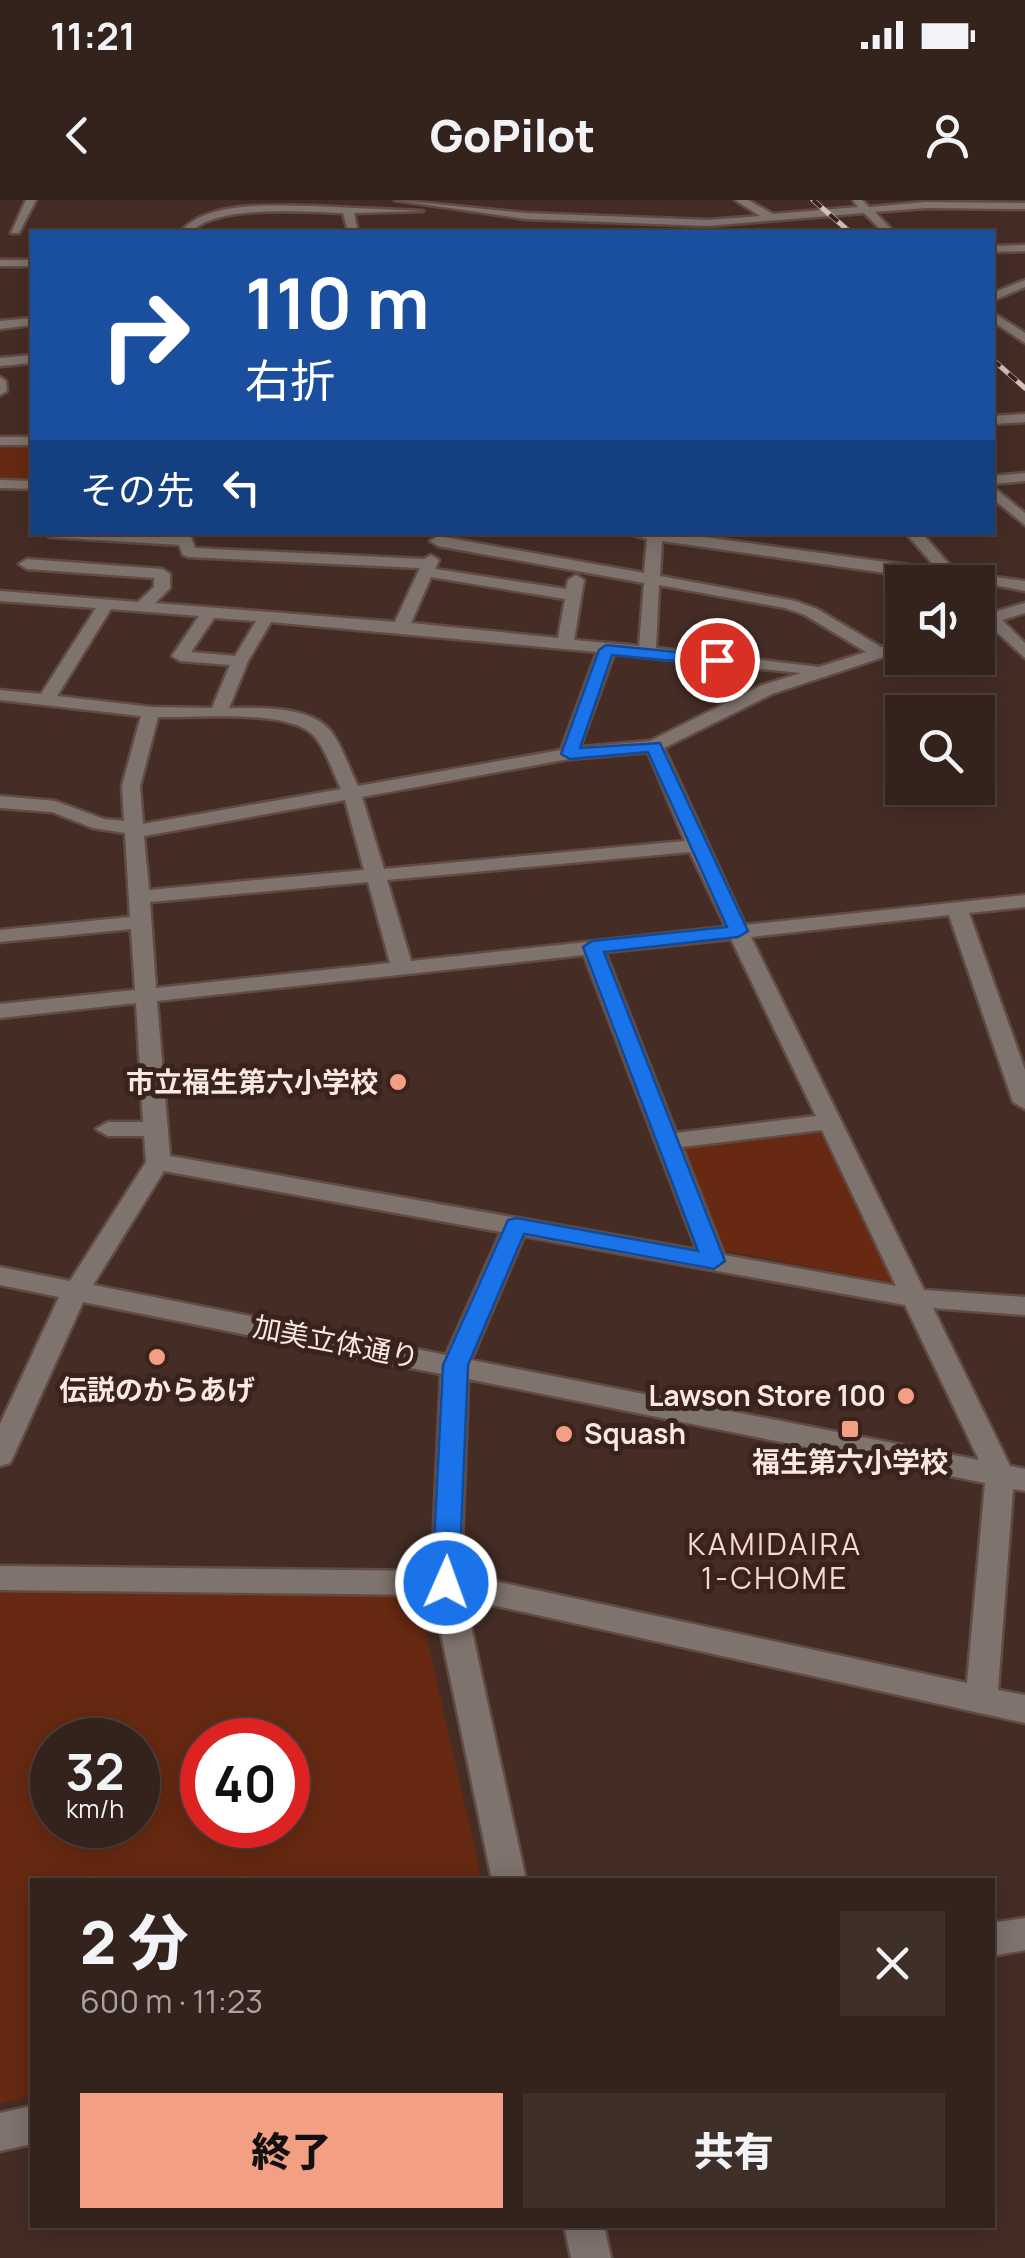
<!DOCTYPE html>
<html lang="ja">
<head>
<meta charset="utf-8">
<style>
  body { margin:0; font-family:Manrope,"Noto Sans JP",sans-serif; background:#3f2f29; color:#f1f3f6; height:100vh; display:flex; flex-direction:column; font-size:38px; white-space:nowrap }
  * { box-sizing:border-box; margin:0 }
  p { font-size:32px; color:#a9a4a3 }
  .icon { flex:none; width:55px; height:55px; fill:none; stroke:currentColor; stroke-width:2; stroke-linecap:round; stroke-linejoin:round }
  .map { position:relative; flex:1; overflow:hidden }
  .sheet { position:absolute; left:30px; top:1678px; width:965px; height:350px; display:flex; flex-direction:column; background:#34221c; border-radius:0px; box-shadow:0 5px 25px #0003,0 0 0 2px #4e3f3b }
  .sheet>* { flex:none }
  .guide { position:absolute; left:30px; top:30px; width:965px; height:305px; border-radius:0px; box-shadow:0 5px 25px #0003,0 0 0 2px #4e3f3b; background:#1a4fa0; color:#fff; overflow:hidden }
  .fabs { position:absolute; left:885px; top:365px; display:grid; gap:20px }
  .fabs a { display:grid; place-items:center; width:110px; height:110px; border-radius:0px; background:#34221c; box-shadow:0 5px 25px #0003,0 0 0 2px #4e3f3b; font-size:50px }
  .speed { position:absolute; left:30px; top:1518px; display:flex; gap:20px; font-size:50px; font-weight:700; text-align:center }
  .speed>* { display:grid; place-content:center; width:130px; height:130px; border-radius:50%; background:#34221c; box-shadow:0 5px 25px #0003,0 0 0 2px #4e3f3b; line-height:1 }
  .speed small { font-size:25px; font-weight:400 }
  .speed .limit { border:15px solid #d22; background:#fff; color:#111 }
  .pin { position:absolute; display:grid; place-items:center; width:85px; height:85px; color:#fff; margin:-42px; border:5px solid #fff; border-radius:50%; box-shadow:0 2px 10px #0007 }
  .me { position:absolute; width:110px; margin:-55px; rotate:2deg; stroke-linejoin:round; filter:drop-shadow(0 0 8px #0008) }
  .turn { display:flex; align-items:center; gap:35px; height:210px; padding:0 50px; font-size:45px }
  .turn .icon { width:130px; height:130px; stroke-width:2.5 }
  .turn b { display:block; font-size:70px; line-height:85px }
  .then { display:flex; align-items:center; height:95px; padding:0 50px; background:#0003; gap:20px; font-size:38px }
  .round { display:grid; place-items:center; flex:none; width:105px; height:105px; border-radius:0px; background:#3f2f29 }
  .overview { display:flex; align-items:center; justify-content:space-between; height:170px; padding:0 50px }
  h1 { font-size:60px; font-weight:800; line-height:75px }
  .button { display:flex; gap:20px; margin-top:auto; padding:20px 50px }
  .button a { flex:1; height:115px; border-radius:0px; background:#f39f83; color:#111; font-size:40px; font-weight:800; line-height:115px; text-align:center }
  .button a+a { background:#3f2f29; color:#f1f3f6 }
  .status { display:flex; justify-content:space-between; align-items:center; height:70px; padding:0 50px; background:#34221c; direction:ltr }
  .status svg { height:28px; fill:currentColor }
  header { display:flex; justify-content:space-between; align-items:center; height:130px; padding:0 50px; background:#34221c; font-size:45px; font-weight:800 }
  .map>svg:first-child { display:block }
  .green { fill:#672911; fill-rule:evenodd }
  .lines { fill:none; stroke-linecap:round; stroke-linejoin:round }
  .minor-casing { stroke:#624b44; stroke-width:5 }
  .minor { fill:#7f736e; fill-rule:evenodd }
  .rail-casing { stroke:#d3c1bc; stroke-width:5 }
  .rail { stroke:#3a231b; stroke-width:4; stroke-dasharray:11; stroke-linecap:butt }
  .route { fill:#1a73e8; stroke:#114b97; stroke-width:2.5 }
  .poi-dot { fill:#f39f83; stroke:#3a231b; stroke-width:4 }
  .labels { text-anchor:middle; stroke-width:10; stroke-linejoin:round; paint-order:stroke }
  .poi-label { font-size:28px; font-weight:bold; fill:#f9e9e4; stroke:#3a231b; text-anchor:end }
  .street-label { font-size:28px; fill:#f9e9e4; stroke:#3a231b }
  .neighbourhood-label { font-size:30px; letter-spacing:2.5px; fill:#f9d8cd; stroke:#3a231b }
</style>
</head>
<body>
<div class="status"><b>11:21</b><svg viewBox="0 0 49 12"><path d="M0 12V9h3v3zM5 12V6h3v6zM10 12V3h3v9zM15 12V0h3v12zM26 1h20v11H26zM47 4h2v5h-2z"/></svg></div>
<header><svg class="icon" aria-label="back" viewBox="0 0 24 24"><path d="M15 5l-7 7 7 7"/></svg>GoPilot<svg class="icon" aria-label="person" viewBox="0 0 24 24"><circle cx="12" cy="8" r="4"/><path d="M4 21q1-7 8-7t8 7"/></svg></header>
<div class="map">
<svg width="1025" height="2058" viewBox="0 0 1025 2058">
  <rect width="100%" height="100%" fill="#452d25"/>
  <path class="green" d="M32,244V283L0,282V245Z
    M827,928L902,1085L722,1050L677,943Z
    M0,1392L402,1397L420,1408L482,1680H32V1897L0,1903ZM52,1540H138V1625H52ZM202,1540H288V1625H202Z"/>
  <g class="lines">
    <g class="minor-casing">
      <path id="minor" d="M26,0H36L19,33H11Z
        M395,0L525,13L708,20L760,16L735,0H748L773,14L858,7L853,0H862L869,7L926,2L1025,3V9L926,8L875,12L894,32H883L864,13L708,26L525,19Z
        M311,6L423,11L354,13L358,32H348L343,13C305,12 218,4 191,32H180C208,0 271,6 311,6Z
        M1025,45V51L992,52V46Z
        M0,60H32V66H0Z
        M1025,80V87L992,101V93Z
        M992,112L1025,133V143L992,121Z
        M32,118V125L0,129V121Z
        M32,155V163L0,166V158Z
        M0,177L6,181L7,191L0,195Z
        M1025,214V222L992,224V216Z
        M0,237H32V245H0Z
        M1025,273V281L992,284V276Z
        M0,280L32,281V289L0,288Z
        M992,286L1025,313V325L992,298Z
        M43,332L186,335L191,337L195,348L424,359L431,355L439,360L435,369L566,389L568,380L576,375L584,380L574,440L639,446L644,383L438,346L430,341L438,336L644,373L647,339L624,332H668L937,369L905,332H921L956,372L1025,381V391L978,382H949L662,341L660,376L795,401L817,409L881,447L902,441V451L772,494L664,548L745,725L1025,695V707L969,713L1025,870V909L1013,902L949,715L751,737L924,1090L1025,1097V1115L933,1108L1010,1266L1025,1269V1291L1013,1289L998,1490L1025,1495V1523L465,1399L526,1680H492L433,1395L0,1390V1366L432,1371L441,1174L83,1102L14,1255L10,1263L0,1266V1224L59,1097L0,1085V1067L70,1081L146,962L144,936H108L96,929L108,922H143L136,803L0,818V804L135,790L131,729L0,742V730L130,717L125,633L93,628L52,612L0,608V596L55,601L104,619L124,621L122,586L141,516L0,500V490L41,494L96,408L0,401V391L138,402L154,387V378L27,369L19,364L27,359L162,369L170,374V388L155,403L395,422L420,368L188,357L183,355L179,345L50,337ZM431,377L565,399L558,438L411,423ZM659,385L785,408L805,415L866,452L819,467L656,448ZM111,409L199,416L172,456L180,461L230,465L212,508L151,507L57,496ZM214,418L256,421L235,456L191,452ZM271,422L597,452L561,550L358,586C349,569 342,544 329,529C306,505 259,508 229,508L248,461ZM614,454L801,473L760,486L650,541L580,547ZM158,517C195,518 285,509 312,534C325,546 333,573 341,589L143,624L140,586ZM648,552L685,641L384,669L362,597L569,559ZM345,600L364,670L149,690L144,636ZM690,652L726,727L411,761L387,680ZM368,682L390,763L156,788L150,702ZM731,739L816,916L676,933L605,752ZM584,755L697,1050L170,956L157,801ZM822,930L896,1086L724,1055L682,947ZM164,971L501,1032L446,1155L93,1085ZM524,1036L905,1105L979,1260L471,1160ZM468,1179L985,1283L967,1483L461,1374Z
        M978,400L994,412L1025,403V413L1002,420L1025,443V458L988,424L978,427Z
        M1025,1718V1750L992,1756V1723Z
        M32,1906V1944L0,1951V1913Z
        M564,2025H604L611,2058H571Z"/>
    </g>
    <use href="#minor" class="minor"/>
    <g class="rail-casing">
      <path id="rail" d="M813,0L850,32
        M992,159L1025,188"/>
    </g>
    <use href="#rail" class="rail"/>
  </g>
  <path class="route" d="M606,445L717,456L725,460L717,465L612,455L580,548L660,543L748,731L738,737L604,752L725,1061L714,1069L524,1034L468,1165L459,1383L455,1391L446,1394L436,1391L432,1383L443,1165L508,1020L516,1018L698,1051L583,747L592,741L727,727L648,552L570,559L561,554L599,450Z"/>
  <g class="poi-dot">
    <circle cx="398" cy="882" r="10"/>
    <circle cx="157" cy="1157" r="10"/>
    <circle cx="906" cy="1196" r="10"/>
    <rect x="840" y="1219" width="20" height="20" rx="5"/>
    <circle cx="564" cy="1234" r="10"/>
  </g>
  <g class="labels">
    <g class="poi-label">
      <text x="378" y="892">市立福生第六小学校</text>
      <text x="157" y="1200" text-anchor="middle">伝説のからあげ</text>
      <text x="886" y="1206">Lawson Store 100</text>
      <text x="584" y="1244" text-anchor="start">Squash</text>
      <text x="850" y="1272" text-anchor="middle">福生第六小学校</text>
    </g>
    <g class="street-label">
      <text transform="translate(336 1142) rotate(11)" y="10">加美立体通り</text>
    </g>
    <g class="neighbourhood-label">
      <text x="775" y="1355">KAMIDAIRA<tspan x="775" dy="34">1-CHOME</tspan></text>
    </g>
  </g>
</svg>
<div class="fabs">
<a><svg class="icon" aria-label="sound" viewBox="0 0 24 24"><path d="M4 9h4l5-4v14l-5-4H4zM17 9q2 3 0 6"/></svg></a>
<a><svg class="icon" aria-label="search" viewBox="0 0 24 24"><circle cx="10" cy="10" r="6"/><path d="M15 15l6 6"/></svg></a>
</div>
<div class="speed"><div>32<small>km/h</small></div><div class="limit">40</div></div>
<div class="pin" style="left:717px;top:460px;background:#d93025"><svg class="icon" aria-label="arrive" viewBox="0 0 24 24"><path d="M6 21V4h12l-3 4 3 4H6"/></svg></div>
<svg class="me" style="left:446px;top:1383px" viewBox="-20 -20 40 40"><circle r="17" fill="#1a73e8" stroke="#fff" stroke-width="3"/><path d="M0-11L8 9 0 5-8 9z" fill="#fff"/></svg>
<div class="guide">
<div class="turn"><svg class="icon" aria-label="right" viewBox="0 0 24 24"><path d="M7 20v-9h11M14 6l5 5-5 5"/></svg><div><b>110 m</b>右折</div></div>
<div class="then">その先<svg class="icon" aria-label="left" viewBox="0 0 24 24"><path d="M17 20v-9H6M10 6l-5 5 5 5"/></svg></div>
</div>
<section class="sheet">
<div class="overview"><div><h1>2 分</h1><p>600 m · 11:23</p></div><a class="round"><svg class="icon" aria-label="close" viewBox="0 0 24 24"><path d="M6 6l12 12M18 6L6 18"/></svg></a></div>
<div class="button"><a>終了</a><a>共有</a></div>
</section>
</div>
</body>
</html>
